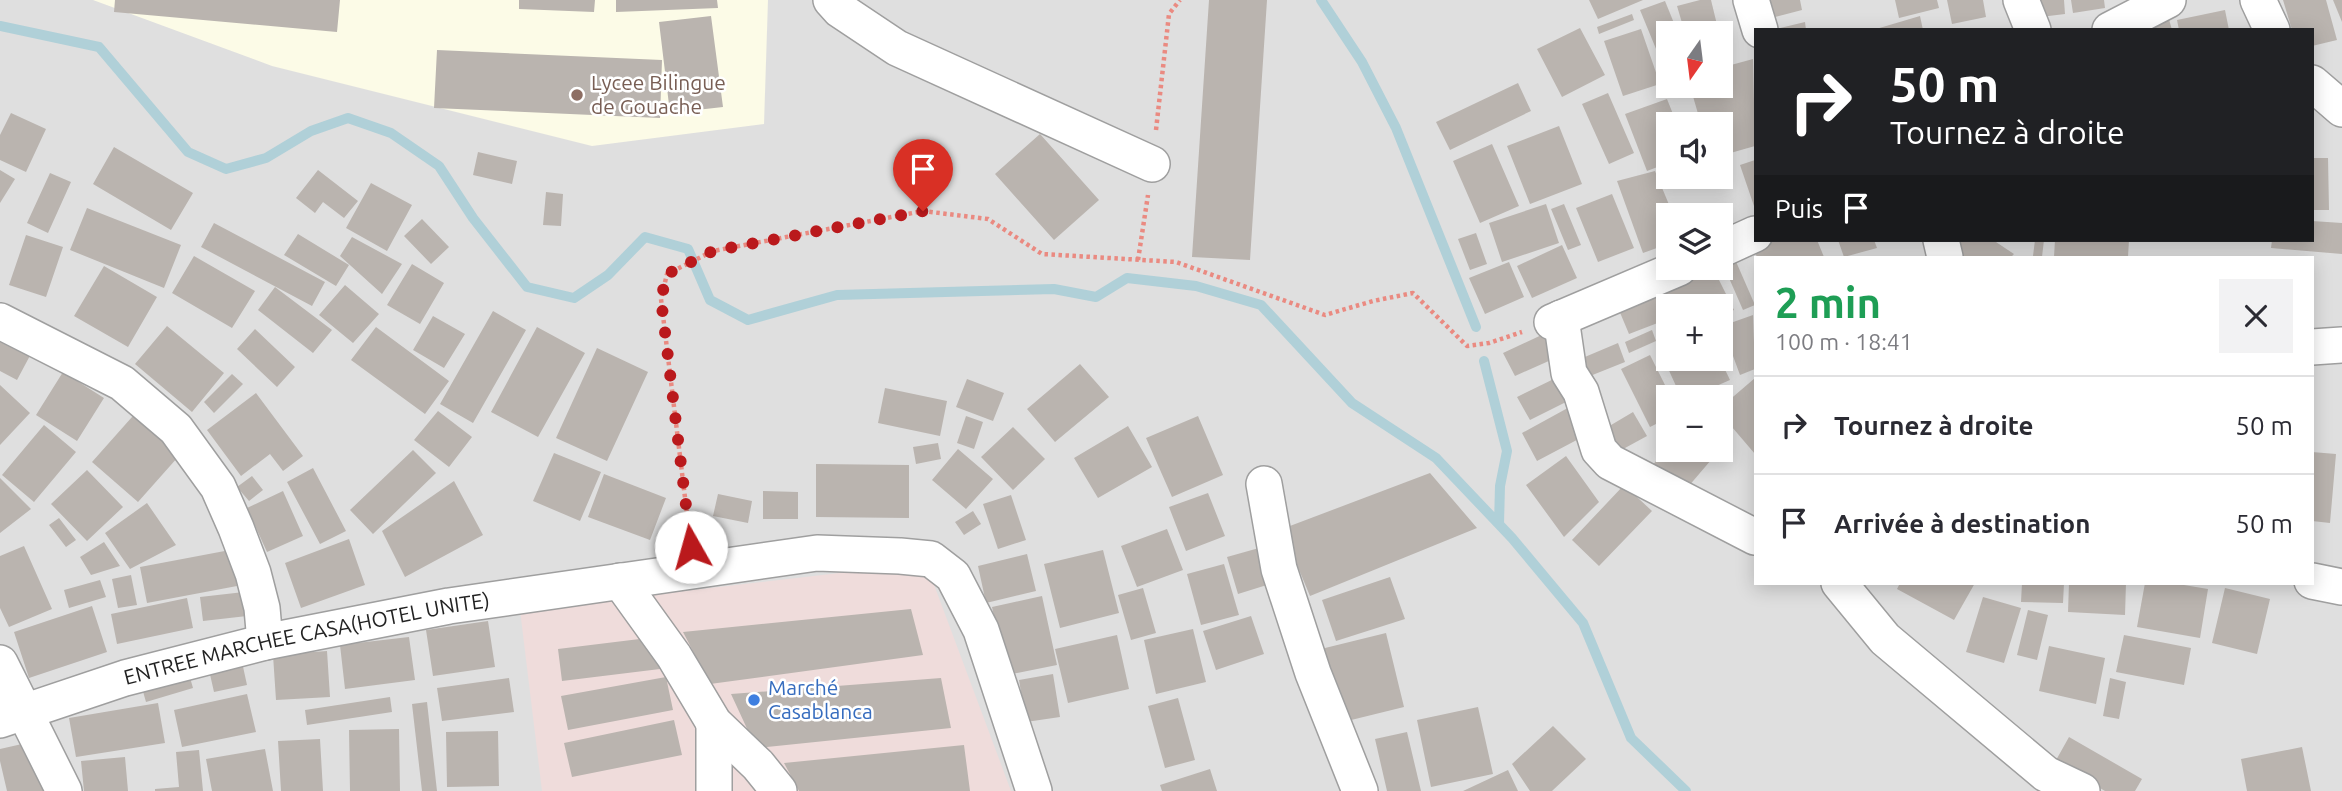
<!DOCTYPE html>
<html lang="fr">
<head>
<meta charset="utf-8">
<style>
  body { margin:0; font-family:Ubuntu,sans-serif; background:#f2f2f3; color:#2b2b33; height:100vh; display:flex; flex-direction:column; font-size:26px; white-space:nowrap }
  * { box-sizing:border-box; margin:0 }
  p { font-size:23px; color:#7c7c81 }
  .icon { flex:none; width:38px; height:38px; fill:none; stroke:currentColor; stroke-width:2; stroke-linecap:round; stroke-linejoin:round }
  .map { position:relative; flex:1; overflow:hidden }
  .drawer { position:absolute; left:1754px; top:256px; width:560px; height:329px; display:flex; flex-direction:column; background:#fff; border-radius:0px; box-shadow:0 4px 18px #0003 }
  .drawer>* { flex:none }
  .banner { position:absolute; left:1754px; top:28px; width:560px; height:214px; border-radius:0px; box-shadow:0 4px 18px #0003; background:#202124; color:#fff; overflow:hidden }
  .needle { width:46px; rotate:194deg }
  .buttons { position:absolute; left:1656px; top:21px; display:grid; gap:14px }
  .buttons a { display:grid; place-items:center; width:77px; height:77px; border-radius:0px; background:#fff; box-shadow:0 4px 18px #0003; font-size:35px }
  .pin { position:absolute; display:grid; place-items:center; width:60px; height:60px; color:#fff; margin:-72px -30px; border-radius:50% 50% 50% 0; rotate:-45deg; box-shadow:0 0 7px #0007 }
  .pin .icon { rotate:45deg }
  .me { position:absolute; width:77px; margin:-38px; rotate:353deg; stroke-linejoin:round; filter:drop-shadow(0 0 5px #0008) }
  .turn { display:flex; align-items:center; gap:24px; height:147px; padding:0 21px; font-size:32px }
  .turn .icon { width:91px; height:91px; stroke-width:2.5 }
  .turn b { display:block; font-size:49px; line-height:60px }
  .then { display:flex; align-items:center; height:66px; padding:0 21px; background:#0003; gap:14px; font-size:26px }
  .round { display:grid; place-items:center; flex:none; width:74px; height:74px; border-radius:0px; background:#f2f2f3 }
  .summary { display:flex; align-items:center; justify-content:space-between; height:119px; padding:0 21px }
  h1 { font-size:42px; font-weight:700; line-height:52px; color:#1e9e55 }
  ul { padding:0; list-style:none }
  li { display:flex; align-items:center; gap:21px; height:98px; padding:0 21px; border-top:2px solid #e1e1e2 }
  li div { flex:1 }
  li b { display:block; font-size:26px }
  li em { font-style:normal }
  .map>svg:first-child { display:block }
  .residential { fill:#dfdfdf; fill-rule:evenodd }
  .commercial { fill:#efdcdb }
  .education { fill:#fcfbe7 }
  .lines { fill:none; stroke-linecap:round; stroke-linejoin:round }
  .stream { stroke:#b0d0d8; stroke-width:10 }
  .building { fill:#bab4af }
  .minor-casing { stroke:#9f9f9f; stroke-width:38 }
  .path { stroke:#ea8a81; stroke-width:4.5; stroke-dasharray:3.5 3.5; stroke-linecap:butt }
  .minor { stroke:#fff; stroke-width:35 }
  .route { stroke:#ba191c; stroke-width:12; stroke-dasharray:0 21.6 }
  .education-dot { fill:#8d6e63; stroke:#fff; stroke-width:2.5 }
  .shop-dot { fill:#3f7fe0; stroke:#fff; stroke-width:2.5 }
  .labels { text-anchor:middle; stroke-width:5; stroke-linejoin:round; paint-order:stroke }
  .education-label { font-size:21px; fill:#785e54; stroke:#fff; text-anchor:start }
  .street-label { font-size:21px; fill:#222; stroke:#fff }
  .shop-label { font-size:21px; fill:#366cbe; stroke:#fff; text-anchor:start }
</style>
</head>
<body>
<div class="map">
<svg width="2342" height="791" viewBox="0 0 2342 791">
  <rect width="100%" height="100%" fill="#f1eee9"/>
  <path class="residential" d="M0,0H2342V791H0ZM1755,30H2312V240H1755ZM1668,33H1720V86H1668ZM1668,124H1720V177H1668ZM1668,215H1720V268H1668ZM1755,257H2312V583H1755ZM1668,306H1720V359H1668ZM1668,397H1720V450H1668Z"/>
  <path class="commercial" d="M908,565L933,582L1011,791H542L520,610Z"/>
  <path class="education" d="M93,0H768L764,124L592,146L272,66Z"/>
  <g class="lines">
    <path class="stream" d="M1321,0L1362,62L1396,128L1476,327
      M0,26L99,47L188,152L226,169L266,158L311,131L348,118L391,133L439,166L473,218L527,287L574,298L608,275L645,237L688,249L710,300L748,320L837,295L1054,289L1096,297L1127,278L1196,286L1261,305L1352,403L1436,458L1512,538L1583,623L1631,738L1686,791
      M1484,361L1507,451L1500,486L1499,524"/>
  </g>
  <path class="building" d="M115,0H340L337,32L114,12Z
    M519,0H595L594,12L519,9Z
    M616,0H717L718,8L616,12Z
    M1209,0H1267L1250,260L1192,257Z
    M1589,0H1643L1598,19Z
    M1700,0H1711L1719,33H1685L1677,6Z
    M1766,0H1800L1802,10L1771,18Z
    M1895,0H1937L1939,8L1899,18Z
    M1947,0H1983L1986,17L1952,24Z
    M2030,0H2064L2065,14L2032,18Z
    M2071,0H2104L2105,8L2073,13Z
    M2283,0H2326L2337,40L2312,46V30H2292Z
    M2333,0H2342V22Z
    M1665,1L1678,33H1668V78L1640,10Z
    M2225,10L2229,30H2179L2177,20Z
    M2167,12L2172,30H2132Z
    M1632,14L1634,20L1599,34L1597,27Z
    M711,16L723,107L670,113L659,22Z
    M1920,16L1923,30H1876V29Z
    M1805,22L1806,30H1777L1776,29Z
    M1580,28L1605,75L1562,97L1537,49Z
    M1641,29L1660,84L1623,96L1604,41Z
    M437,50L662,60L660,118L434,108Z
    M1753,59L1755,146L1720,156V124H1701L1690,86H1720V68Z
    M1518,83L1531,111L1450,150L1436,122Z
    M1608,93L1634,153L1609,164L1582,104Z
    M1667,99L1677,124H1668V163L1647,171L1625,114Z
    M11,113L46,129L26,172L0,160V135Z
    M1559,126L1582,184L1530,204L1507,146Z
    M1040,134L1099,200L1054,240L995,174Z
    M1492,144L1519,206L1480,223L1453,161Z
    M114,147L193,193L171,230L93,184Z
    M478,152L517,161L512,184L473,175Z
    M2312,158H2328L2329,210H2312Z
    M1755,160V209L1740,165Z
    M0,170L15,179L0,203Z
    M318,170L358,201L344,218L323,202L315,213L296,198Z
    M1655,171L1670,207L1672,215H1668V244L1643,253L1617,181Z
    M50,173L71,182L48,233L27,223Z
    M371,183L412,205L387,251L346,228Z
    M546,192L563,194L561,226L543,225Z
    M1612,194L1634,248L1598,262L1576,208Z
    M1546,204L1559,243L1502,262L1489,223Z
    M1564,204L1581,245L1568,250L1551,209Z
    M87,208L181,245L164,288L70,250Z
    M422,219L449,247L431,264L404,236Z
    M2312,221L2342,223V254L2271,248L2272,240H2312Z
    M214,223L325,282L312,306L201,247Z
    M1476,233L1487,264L1470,270L1458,239Z
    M298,234L349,265L336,286L284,255Z
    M26,235L63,247L46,297L9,285Z
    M352,237L402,264L382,294L340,256Z
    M1773,240H1817L1824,257H1757L1753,248Z
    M1838,240H1874L1877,248L1844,257Z
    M1951,240H1993L2014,254L2011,257H1962L1946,247Z
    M2035,240H2044L2042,257L2033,256Z
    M2055,240H2129L2128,257H2054Z
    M1562,245L1577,278L1532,298L1517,266Z
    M194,256L255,291L232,328L172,293Z
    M1734,257L1755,305L1743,310L1722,262Z
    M1509,262L1524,297L1485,314L1469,278Z
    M412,264L444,283L420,324L387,305Z
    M104,266L157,297L128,347L74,316Z
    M1699,268H1713L1734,310L1720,317V306H1670L1660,287Z
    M345,285L379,314L353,343L319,315Z
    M275,287L332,330L313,353L258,310Z
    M1656,288L1668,319L1629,334L1616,303Z
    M493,311L526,330L473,423L440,404Z
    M1753,315L1755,369L1740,375L1722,326Z
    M433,316L465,334L444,368L413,350Z
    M167,326L224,373L192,412L135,364Z
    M376,327L449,381L425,414L351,360Z
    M537,327L585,353L538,437L491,412Z
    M255,329L295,367L277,387L237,349Z
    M1652,330L1656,341L1629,353L1625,342Z
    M0,332L33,350L17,380L0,371Z
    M1548,332L1560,356L1515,376L1503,353Z
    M1618,343L1625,362L1580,380L1573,362Z
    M597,348L648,372L607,461L556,438Z
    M1650,355L1671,397H1668V418L1650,427L1621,369Z
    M1678,359H1720L1730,380L1691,397H1681L1666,364Z
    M1080,364L1109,397L1055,442L1027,409Z
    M63,372L104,398L77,441L36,415Z
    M232,374L243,384L214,413L204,402Z
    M1564,374L1576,397L1530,420L1517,397Z
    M1755,378V454L1720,413V408Z
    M967,379L1004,393L993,421L956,407Z
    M0,385L30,413L0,445Z
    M885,388L947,401L940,436L878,423Z
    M256,393L303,456L283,471L270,454L241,476L207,430Z
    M1575,404L1590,433L1537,461L1522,433Z
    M140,408L186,448L138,502L92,462Z
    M438,411L472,437L449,467L414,440Z
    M1633,412L1647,436L1614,454L1601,431Z
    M966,416L983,422L974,449L957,443Z
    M1198,416L1223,475L1172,497L1146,438Z
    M44,425L76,452L34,502L2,475Z
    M1128,426L1152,467L1098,498L1074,458Z
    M1013,427L1045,459L1013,490L981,457Z
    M938,443L941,459L916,464L913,447Z
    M1668,447V450H1714L1717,453L1682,494L1651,467Z
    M958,449L993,479L966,509L932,480Z
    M413,450L436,473L373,534L350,510Z
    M2312,452L2336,454L2330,523L2312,521Z
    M554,453L601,472L580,521L533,501Z
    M1566,456L1599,502L1564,537L1526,485Z
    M816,464L909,465V518L816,517Z
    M313,468L346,531L320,544L287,482Z
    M87,470L123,507L87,541L51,504Z
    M1430,473L1477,528L1310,596L1282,529Z
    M604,474L666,498L650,540L588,517Z
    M252,476L263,490L249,501L237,487Z
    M0,478L31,509L0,533Z
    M454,481L483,535L405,577L382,531Z
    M1624,485L1652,511L1599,566L1572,540Z
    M283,491L303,536L267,552L247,508Z
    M763,491L798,492V519H763Z
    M1208,493L1225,536L1186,551L1169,507Z
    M718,494L752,501L748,523L713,516Z
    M1011,495L1026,540L998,549L983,504Z
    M147,503L176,545L130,569L105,533Z
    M973,511L981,524L964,535L955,522Z
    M59,518L76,540L66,547L49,525Z
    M1167,529L1183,570L1137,587L1121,546Z
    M349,539L365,585L301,608L285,563Z
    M104,542L120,566L91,575L80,557Z
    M24,546L52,609L9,627L0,608V556Z
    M1259,548L1270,584L1238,594L1227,557Z
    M230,550L237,586L147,603L140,567Z
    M1103,550L1119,613L1060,628L1044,564Z
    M1027,554L1036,591L986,603L978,566Z
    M1224,564L1239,615L1201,625L1187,574Z
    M131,575L137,605L118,608L112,579Z
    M1390,577L1405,619L1336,641L1322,600Z
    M100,580L106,597L69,608L64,590Z
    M1900,583H1975L1954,620L1897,589Z
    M2022,583H2064L2063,603L2021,602Z
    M2069,583H2126L2125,615L2068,612Z
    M2145,583H2172L2208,589L2200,638L2137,627Z
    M1143,588L1156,633L1131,640L1118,595Z
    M2225,588L2270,599L2257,654L2212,643Z
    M244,592L247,616L203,621L200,597Z
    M1042,596L1057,665L1007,675L992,607Z
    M1983,597L2021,608L2004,663L1966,652Z
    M187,598L193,628L117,644L111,614Z
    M92,606L107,652L29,678L14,632Z
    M911,609L923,655L710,684L683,632Z
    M2028,610L2048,615L2037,660L2017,655Z
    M1251,616L1264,654L1216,670L1203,631Z
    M488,621L495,667L433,676L426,630Z
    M1193,629L1206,682L1156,694L1144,640Z
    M1386,633L1404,707L1339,723L1321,649Z
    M1117,635L1129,689L1068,703L1055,649Z
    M2124,635L2191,648L2184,685L2116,672Z
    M409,637L415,680L345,689L340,645Z
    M656,637L660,669L562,681L558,649Z
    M2049,646L2105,658L2096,704L2039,691Z
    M327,651L330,697L276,700L273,655Z
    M242,662L247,685L214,692L209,670Z
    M189,674L193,688L146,702L142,688Z
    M1053,674L1060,717L1026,722L1019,680Z
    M666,677L673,710L568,730L561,696Z
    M509,678L514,712L442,721L437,688Z
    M941,678L951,728L756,748L731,694Z
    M2110,678L2126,682L2119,719L2103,716Z
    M247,694L256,732L182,747L174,710Z
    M390,697L392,712L307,725L305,710Z
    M1178,698L1195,760L1165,768L1148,706Z
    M427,702L437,791H422L412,704Z
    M158,703L165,743L76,757L69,718Z
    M1478,707L1493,774L1431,787L1417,720Z
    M674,720L682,755L572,777L564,743Z
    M1553,726L1586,759L1552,791H1530L1512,764Z
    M399,729L400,791H350L349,730Z
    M498,731L499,786L447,787L446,732Z
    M1407,732L1421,791H1387L1375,739Z
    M2069,737L2142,779L2135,791H2105L2055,762Z
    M320,739L323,791H281L278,741Z
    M22,744L44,791H7L0,761V749Z
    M964,745L970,791H799L784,763Z
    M2302,747L2311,791H2247L2241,759Z
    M265,749L273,791H212L206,759Z
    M199,750L203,791H155V789L179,787L176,752Z
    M125,757L128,791H84L81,761Z
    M1210,769L1217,791H1162L1160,785Z
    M1508,770L1518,791H1463Z"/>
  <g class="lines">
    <g class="minor-casing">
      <g id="minor">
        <path d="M831,0L840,10L897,48L1152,164"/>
        <path d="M1751,0L1760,30"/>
        <path d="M2021,0L2033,30"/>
        <path d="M2258,0L2272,30"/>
        <path d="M2110,30L2168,0"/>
        <path d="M2312,83L2342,109"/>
        <path d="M1941,240L1945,257"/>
        <path d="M1720,250L1755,234"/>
        <path d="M1561,318L1569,373L1581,392L1599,450L1610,462L1755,537"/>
        <path d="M0,321L122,383L176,429L218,487L236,528L253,573L262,608L265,642"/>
        <path d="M1552,322L1679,268"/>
        <path d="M2312,347L2342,345"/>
        <path d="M1264,484L1279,569L1313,673L1360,791"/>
        <path d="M620,581L674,656L714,723L758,765L779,791"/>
        <path d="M2312,581L2342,587"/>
        <path d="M1839,583L1885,639L2046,774L2082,791"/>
        <path d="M0,663L64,791"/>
        <path id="s1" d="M0,720L125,678L265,642L449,606L817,553L900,556L931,559L953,576L981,630L1034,791"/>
        <path d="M714,791V723"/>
      </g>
    </g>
    <path class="path" d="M1156,130L1169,14L1180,0
      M1138,260L1148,195
      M690,539L661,299L667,274L713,251L923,211L988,219L1042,254L1176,262L1325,315L1373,301L1413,293L1467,346L1489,343L1522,332"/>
    <use href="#minor" class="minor"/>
  </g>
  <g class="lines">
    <path class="route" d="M691,547L661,299L667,274L713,251L923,211"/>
  </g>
  <circle class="education-dot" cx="577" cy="95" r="7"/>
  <circle class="shop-dot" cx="754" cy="700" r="7"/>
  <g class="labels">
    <g class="education-label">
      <text x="591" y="90">Lycee Bilingue<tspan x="591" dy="24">de Gouache</tspan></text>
    </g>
    <g class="street-label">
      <text dy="7" stroke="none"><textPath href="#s1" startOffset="318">ENTREE MARCHEE CASA(HOTEL UNITE)</textPath></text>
    </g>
    <g class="shop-label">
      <text x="768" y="695">Marché<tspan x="768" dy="24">Casablanca</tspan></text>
    </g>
  </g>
</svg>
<div class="buttons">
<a><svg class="needle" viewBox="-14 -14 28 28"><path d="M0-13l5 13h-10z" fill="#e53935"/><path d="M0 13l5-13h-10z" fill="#7c7c81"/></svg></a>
<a><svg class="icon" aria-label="sound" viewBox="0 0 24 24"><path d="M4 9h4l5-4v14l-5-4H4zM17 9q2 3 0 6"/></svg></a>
<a><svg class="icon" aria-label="layers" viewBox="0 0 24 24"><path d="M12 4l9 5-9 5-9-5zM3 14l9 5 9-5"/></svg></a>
<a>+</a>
<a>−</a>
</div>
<div class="pin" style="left:923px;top:211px;background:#d93025"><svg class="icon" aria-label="arrive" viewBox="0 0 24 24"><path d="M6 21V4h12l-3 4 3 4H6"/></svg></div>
<svg class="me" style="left:691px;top:547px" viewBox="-20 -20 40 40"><circle r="19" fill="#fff"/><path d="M0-13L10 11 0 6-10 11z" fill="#ba191c"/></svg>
<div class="banner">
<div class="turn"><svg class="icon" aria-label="right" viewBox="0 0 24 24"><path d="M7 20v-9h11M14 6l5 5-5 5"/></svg><div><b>50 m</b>Tournez à droite</div></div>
<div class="then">Puis<svg class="icon" aria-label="arrive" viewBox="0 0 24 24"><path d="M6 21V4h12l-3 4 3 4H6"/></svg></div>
</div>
<section class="drawer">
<div class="summary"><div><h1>2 min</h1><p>100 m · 18:41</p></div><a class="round"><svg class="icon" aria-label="close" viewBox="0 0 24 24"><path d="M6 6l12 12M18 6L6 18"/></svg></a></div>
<ul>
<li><svg class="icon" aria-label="right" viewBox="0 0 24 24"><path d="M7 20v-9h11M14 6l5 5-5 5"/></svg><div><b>Tournez à droite</b></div><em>50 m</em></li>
<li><svg class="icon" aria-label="arrive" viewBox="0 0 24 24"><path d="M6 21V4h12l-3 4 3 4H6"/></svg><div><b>Arrivée à destination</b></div><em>50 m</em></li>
</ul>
</section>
</div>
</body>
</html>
